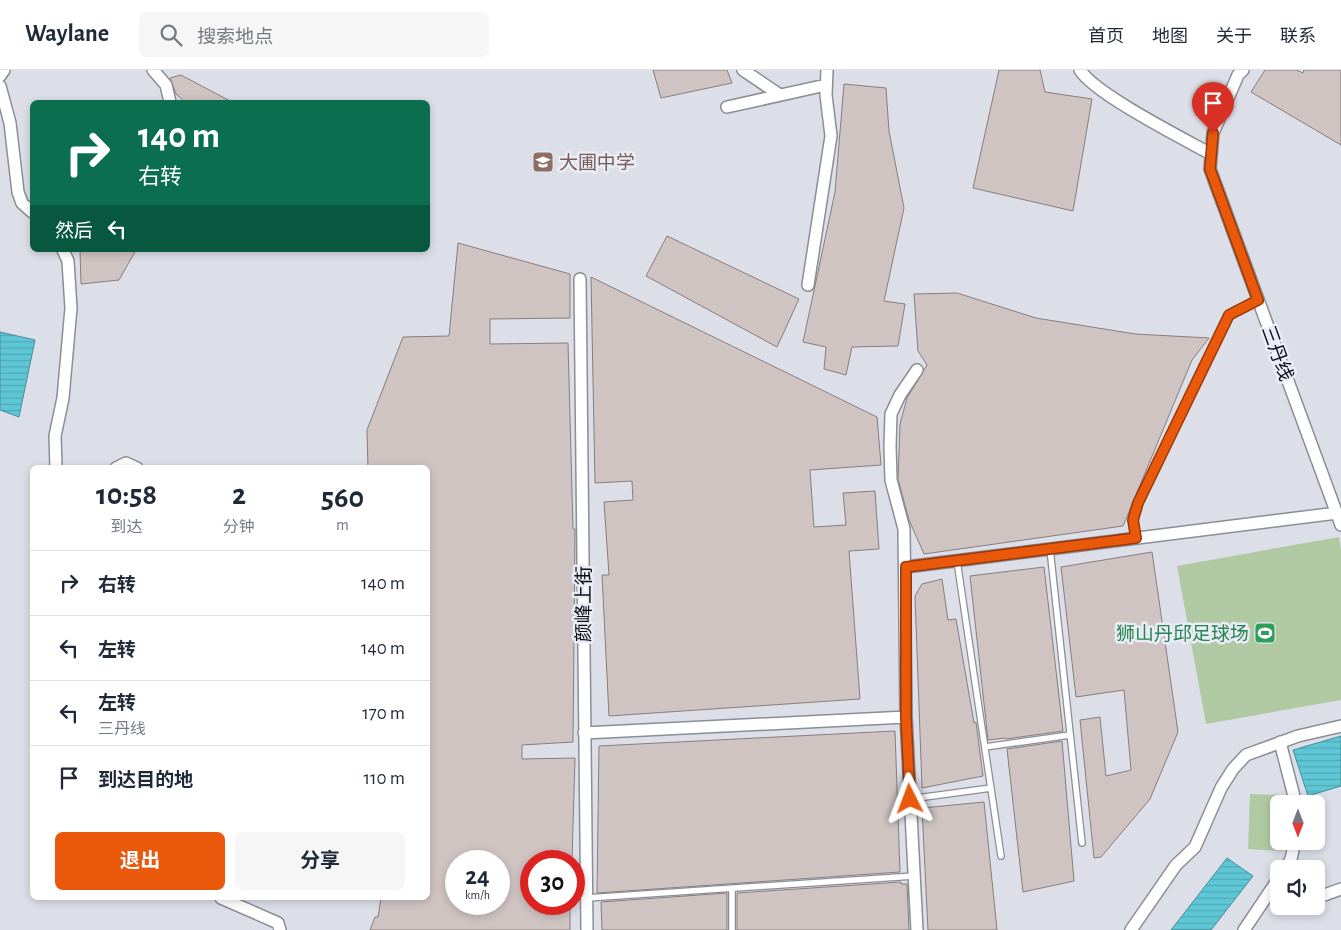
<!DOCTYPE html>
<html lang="zh">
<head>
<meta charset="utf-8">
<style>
  body { margin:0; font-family:"Alegreya Sans","Noto Sans SC",sans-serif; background:#f6f6f7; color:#1f2937; height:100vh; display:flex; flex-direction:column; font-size:19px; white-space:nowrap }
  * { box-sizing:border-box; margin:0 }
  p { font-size:16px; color:#747a83 }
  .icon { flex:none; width:28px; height:28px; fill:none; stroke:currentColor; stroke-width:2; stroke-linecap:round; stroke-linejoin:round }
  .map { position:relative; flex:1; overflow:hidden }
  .drawer { position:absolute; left:30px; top:395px; width:400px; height:435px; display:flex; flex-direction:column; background:#fff; border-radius:8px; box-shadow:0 2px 8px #0003 }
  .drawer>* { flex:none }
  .top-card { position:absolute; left:30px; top:30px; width:400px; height:152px; border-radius:8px; box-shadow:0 2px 8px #0003; background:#0b6e4f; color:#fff; overflow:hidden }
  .needle { width:32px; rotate:180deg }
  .buttons { position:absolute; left:1270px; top:725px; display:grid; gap:10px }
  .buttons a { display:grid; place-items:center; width:55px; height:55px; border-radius:8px; background:#fff; box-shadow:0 2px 8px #0003; font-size:25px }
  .speed { position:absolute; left:445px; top:780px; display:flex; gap:10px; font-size:25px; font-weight:700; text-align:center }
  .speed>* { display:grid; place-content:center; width:65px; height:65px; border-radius:50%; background:#fff; box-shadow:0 2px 8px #0003; line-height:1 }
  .speed small { font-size:12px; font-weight:400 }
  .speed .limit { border:8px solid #d22; background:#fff; color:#111 }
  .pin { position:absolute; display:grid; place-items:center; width:42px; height:42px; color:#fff; margin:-51px -21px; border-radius:50% 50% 50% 0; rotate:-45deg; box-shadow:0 0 5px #0007 }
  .pin .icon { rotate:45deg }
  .me { position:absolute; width:55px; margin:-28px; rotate:357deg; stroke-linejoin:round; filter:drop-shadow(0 0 4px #0008) }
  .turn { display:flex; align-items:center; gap:18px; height:105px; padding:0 25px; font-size:22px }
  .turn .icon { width:65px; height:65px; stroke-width:2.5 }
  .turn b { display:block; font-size:35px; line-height:42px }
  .then { display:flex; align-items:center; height:48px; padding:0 25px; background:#0003; gap:10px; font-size:19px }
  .eta { display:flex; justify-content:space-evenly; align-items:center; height:85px; text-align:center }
  .eta b { font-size:30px; font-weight:700; line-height:35px }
  .cta { display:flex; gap:10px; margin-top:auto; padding:10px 25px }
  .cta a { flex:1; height:58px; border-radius:8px; background:#ea580c; color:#fff; font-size:20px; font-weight:700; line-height:58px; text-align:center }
  .cta a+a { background:#f6f6f7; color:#1f2937 }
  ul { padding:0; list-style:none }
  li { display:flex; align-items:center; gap:15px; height:65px; padding:0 25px; border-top:1px solid #e0e1e3 }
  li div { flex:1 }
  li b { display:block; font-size:19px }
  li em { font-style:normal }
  header { display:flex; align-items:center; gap:30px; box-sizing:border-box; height:70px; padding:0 25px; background:#fff; border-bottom:1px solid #e0e1e3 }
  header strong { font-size:24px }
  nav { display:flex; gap:28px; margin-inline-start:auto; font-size:18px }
  .search { width:350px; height:45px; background:#f6f6f7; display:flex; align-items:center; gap:12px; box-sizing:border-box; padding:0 18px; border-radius:8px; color:#747a83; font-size:19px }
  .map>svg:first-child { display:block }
  .pitch { fill:#b1c9a2 }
  .water { fill:url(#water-rules); stroke:#458e9a }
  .building { fill:#d0c4c3; stroke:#887d7c; fill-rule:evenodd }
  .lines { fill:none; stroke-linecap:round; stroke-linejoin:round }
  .lane-casing { stroke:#8b8d97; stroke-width:8 }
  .street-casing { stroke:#8b8d97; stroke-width:14 }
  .lane { stroke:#fff; stroke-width:5.5 }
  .street { stroke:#fff; stroke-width:11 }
  .route-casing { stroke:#983908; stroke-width:12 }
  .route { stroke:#ea580c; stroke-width:9 }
  .labels { text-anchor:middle; stroke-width:5; stroke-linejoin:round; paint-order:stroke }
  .education-label { font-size:19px; fill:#785e54; stroke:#e9ebf6; text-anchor:start }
  .street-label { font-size:19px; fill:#0c0d10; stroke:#e9ebf6 }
  .leisure-label { font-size:19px; fill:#27864d; stroke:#e9ebf6; text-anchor:end }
</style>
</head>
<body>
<header>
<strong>Waylane</strong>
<div class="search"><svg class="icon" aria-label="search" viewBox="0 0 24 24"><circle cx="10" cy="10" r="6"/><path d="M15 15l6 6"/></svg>搜索地点</div>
<nav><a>首页</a><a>地图</a><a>关于</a><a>联系</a></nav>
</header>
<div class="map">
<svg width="1341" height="860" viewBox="0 0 1341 860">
  <defs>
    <pattern id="water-rules" width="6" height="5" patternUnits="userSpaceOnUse" patternTransform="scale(1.25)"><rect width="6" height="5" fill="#5ec6d5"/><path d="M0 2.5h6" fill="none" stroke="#50a9b6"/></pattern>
  </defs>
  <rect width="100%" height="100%" fill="#dcdee8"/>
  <path class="pitch" d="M1339,467L1341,480V630L1206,654L1177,496Z
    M1250,724L1285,725L1284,734H1279V771H1283L1282,781L1248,779Z"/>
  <path class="water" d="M0,262L35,270L19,347L0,340Z
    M1341,666V716L1308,726L1293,680Z
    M1227,788L1253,806L1211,860H1171Z"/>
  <path class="building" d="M653,0H727L732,13L661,28Z
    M999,0H1040L1045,22L1092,29L1073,141L973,118Z
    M1265,0H1296L1303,3L1304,0H1341V75L1251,22Z
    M181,5L232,32H185L176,24L170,8Z
    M844,14L886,18L889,61L904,138L884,231L905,234L898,276L852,277L846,305L824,299L826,277L803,272L835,122Z
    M667,166L799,229L777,277L646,206Z
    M458,173L570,204V248L490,249V274L568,273L573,459H575L573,672L522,675V689L575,688L572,791H531V834H570V860H370L375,847H378L381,828H428V398H368L367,360L403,267L449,266ZM456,791H499V834H456Z
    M80,180H136L119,210L81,214Z
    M591,207L877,347L881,395L810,400L814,457L846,455L843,423L875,421L879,479L849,481L860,629L609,646L602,505H609L604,432L633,430L632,411L595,413Z
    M957,223L1036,248L1135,264L1209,268L1192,290L1123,456L924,484L909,450L898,409L900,354L907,328L927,295L918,281L914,224Z
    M1152,482L1178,662L1150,729L1101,787L1094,788L1080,650L1100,647L1106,706L1131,700L1124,620L1076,627L1061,497Z
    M1044,497L1063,661L1006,669V668L988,670L970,506Z
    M942,509L948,550L956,549L974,653L976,652L983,706L922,718L915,526L922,514Z
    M895,661L900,802L597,823L599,676Z
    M1062,671L1074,811L1023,822L1007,679Z
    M984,732L997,860H928L922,738Z
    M901,812V814H907L909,860H737V823Z
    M727,823V860H602L601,832Z"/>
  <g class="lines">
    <g class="lane-casing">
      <path id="lane" d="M1137,468L1133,450L1138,433L1229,245L1258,230
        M1050,479L1082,773
        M957,491L1001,786
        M985,677L1070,665
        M910,729L991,718
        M732,818V860
        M587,828L914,806"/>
    </g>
    <g class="street-casing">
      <path id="street" d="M153,0L166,15L170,32
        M743,0L780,25
        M1080,0C1095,24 1182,68 1211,84
        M1243,0L1238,5L1213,63L1210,99L1341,455
        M0,6L4,0
        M0,16L10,53L18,122L22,133L32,142
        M727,37L826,15
        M580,209L587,860
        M808,215L831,66L826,25L827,0
        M56,398L55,366L63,328L71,238L68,191L63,180
        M116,398L126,393L137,398
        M906,497L1337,443
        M906,647L917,860
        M584,663L906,647L904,459L891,410L890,376L891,344L900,325L917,300
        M1280,672L1296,734
        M1285,799L1291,789L1295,771
        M221,828L278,853L280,860
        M1316,828L1341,819
        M1131,860L1176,795L1195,777L1221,718L1233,699L1246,685L1298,666L1341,656
        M1244,860L1279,808"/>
    </g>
    <use href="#lane" class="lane"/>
    <use href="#street" class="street"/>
  </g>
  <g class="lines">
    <g class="route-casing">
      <path id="route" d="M910,729L906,647V497L1136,468L1133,450L1138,433L1229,245L1258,230L1210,99L1213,63"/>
    </g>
    <use href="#route" class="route"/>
  </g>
  <defs>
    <g id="school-square" transform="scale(1.125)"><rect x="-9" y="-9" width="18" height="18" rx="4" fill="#8d6e63" stroke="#e9ebf6"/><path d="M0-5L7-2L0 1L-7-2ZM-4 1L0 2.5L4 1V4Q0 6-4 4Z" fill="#fff"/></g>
    <g id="stadium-square" transform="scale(1.125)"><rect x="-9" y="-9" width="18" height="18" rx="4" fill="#2e9e5b" stroke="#e9ebf6"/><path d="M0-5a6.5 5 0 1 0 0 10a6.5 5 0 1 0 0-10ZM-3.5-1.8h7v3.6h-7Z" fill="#fff"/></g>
  </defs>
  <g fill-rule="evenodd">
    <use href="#school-square" x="543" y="92"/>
    <use href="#stadium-square" x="1265" y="563"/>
  </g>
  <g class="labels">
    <g class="education-label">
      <text x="559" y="99">大圃中学</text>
    </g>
    <g class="street-label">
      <text transform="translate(1278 283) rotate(70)" y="7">三丹线</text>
      <text transform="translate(583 534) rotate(-90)" y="7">颜峰上街</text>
    </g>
    <g class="leisure-label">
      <text x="1249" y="570">狮山丹邱足球场</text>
    </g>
  </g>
</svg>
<div class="buttons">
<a><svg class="needle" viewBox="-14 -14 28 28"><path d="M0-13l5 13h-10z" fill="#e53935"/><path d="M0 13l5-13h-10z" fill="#747a83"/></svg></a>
<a><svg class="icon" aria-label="sound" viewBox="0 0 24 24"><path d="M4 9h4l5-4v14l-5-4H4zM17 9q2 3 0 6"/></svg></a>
</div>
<div class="speed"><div>24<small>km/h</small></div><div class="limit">30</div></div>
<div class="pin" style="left:1213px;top:63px;background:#d93025"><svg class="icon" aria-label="arrive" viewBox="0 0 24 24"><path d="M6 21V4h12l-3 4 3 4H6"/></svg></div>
<svg class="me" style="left:910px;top:729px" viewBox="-20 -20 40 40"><path d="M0-17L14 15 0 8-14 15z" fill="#ea580c" stroke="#fff" stroke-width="4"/></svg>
<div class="top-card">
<div class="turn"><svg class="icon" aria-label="right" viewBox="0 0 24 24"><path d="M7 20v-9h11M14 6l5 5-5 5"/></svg><div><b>140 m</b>右转</div></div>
<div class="then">然后<svg class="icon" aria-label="left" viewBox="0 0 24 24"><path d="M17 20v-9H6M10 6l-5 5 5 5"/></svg></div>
</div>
<section class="drawer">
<div class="eta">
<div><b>10:58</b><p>到达</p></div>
<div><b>2</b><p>分钟</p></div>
<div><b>560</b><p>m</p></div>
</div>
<ul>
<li><svg class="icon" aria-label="right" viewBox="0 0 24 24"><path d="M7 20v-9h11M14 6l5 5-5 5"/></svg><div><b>右转</b></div><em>140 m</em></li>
<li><svg class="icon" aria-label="left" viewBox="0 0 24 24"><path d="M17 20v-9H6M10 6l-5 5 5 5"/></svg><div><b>左转</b></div><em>140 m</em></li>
<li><svg class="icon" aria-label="left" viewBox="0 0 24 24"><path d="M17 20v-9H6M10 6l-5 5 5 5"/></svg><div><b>左转</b><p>三丹线</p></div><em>170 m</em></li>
<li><svg class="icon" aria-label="arrive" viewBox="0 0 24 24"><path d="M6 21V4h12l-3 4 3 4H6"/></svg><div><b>到达目的地</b></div><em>110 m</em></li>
</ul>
<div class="cta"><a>退出</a><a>分享</a></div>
</section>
</div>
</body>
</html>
